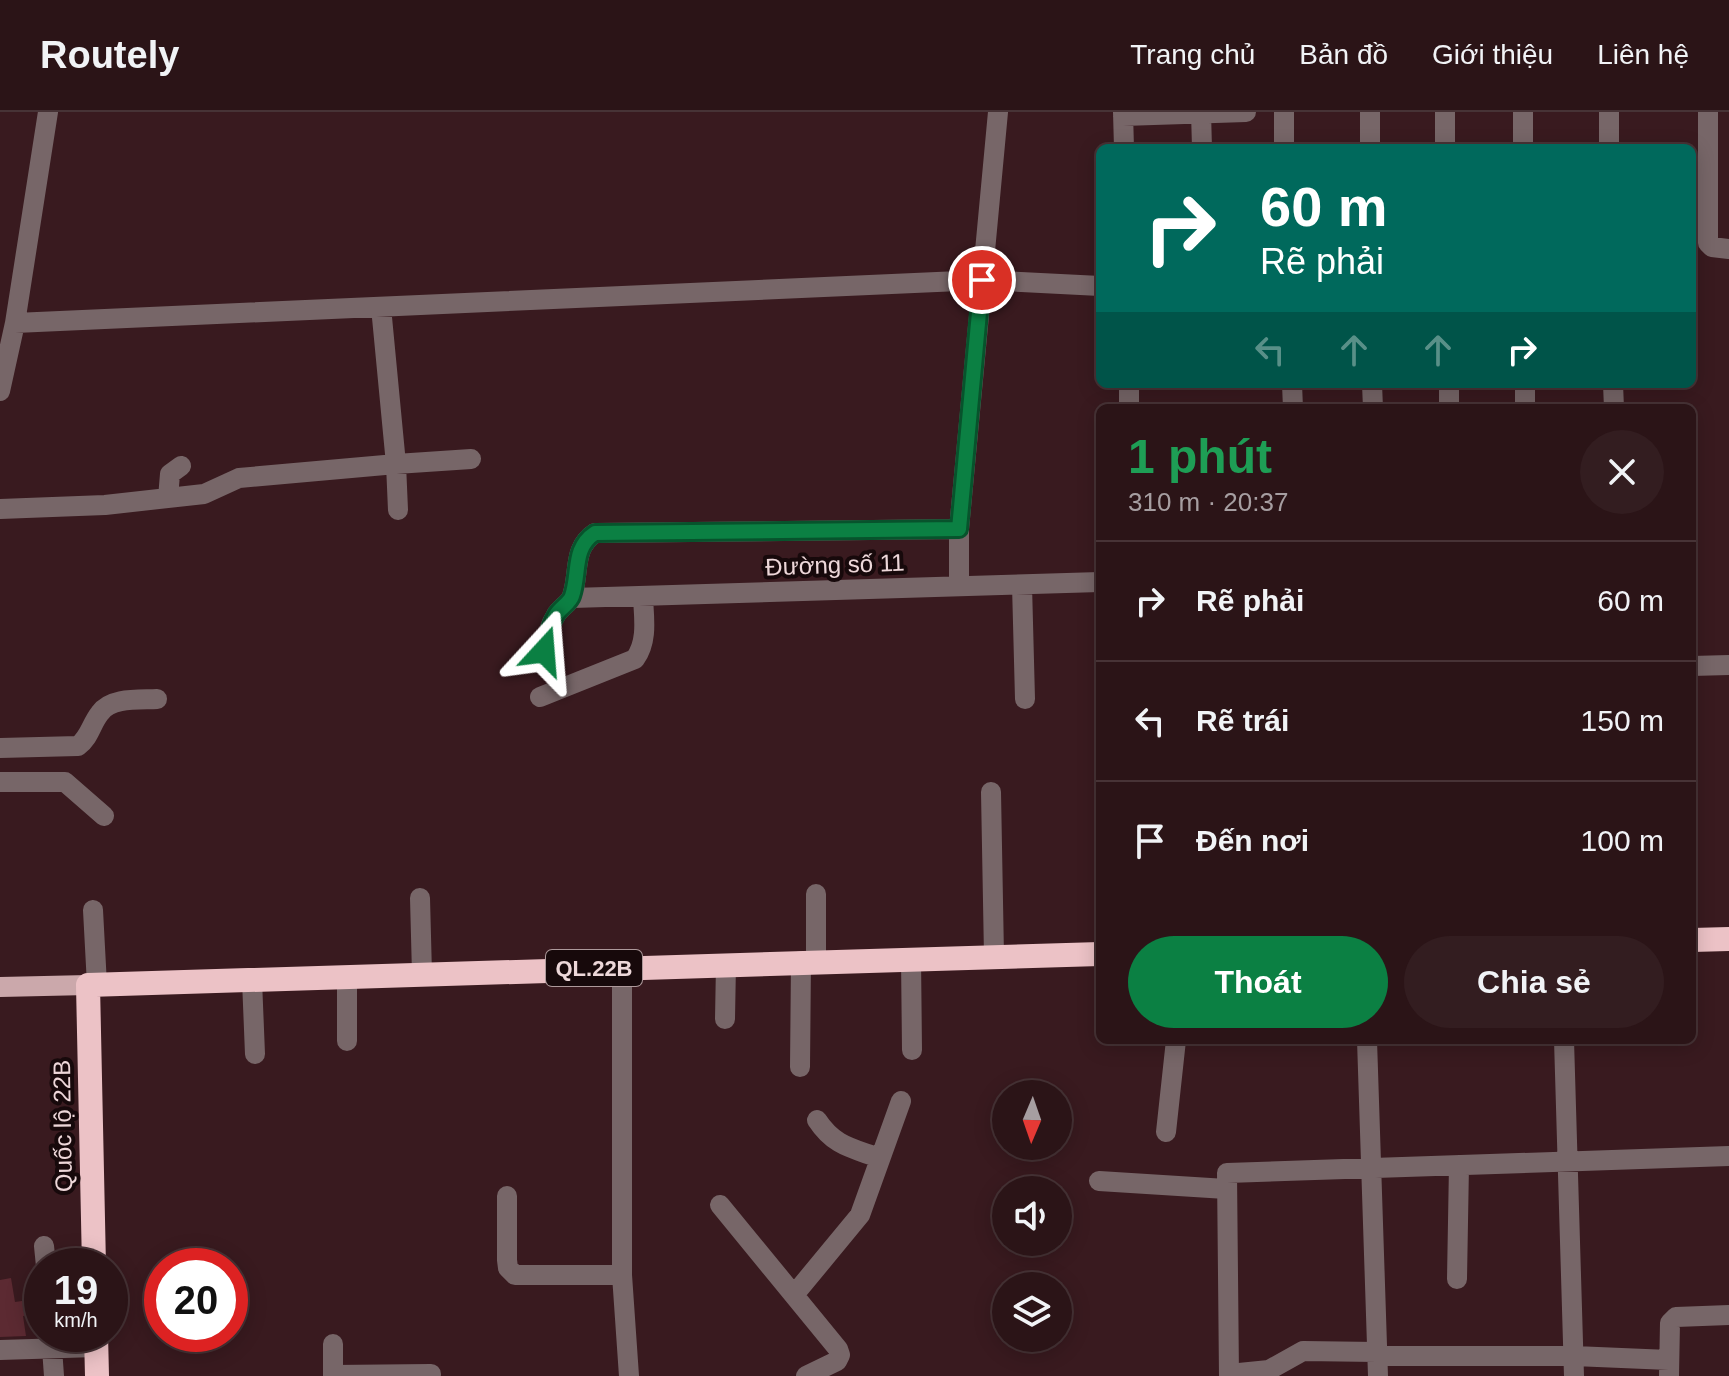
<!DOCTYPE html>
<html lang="vi">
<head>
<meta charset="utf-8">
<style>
  body { margin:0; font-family:Arial,sans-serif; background:#331d20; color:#f1f3f6; height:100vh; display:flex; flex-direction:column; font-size:30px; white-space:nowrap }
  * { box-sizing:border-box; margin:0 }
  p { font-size:26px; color:#a69ea1 }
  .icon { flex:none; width:44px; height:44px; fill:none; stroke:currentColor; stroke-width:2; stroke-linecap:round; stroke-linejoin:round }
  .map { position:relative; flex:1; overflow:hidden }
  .drawer { position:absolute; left:1096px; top:292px; width:600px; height:640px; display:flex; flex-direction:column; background:#2b1417; border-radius:12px; box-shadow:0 4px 20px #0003,0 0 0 2px #473336 }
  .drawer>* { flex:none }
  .top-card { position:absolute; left:1096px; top:32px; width:600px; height:244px; border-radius:12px; box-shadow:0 4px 20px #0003,0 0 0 2px #473336; background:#00695c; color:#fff; overflow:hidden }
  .needle { width:52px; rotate:182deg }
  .controls { position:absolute; left:992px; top:968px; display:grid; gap:16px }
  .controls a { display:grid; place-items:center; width:80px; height:80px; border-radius:50%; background:#2b1417; box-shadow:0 4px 20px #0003,0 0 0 2px #473336; font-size:40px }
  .speed { position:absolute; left:24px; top:1136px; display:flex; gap:16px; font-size:40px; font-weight:700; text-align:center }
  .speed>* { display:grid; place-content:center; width:104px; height:104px; border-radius:50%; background:#2b1417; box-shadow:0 4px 20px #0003,0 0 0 2px #473336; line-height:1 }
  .speed small { font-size:20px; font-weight:400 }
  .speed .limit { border:12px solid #d22; background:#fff; color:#111 }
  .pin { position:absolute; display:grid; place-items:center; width:68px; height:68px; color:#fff; margin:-34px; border:4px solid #fff; border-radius:50%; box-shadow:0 2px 8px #0007 }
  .me { position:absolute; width:88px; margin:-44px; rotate:19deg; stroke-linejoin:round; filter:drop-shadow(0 0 6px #0008) }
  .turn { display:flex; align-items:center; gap:28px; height:168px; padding:0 32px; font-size:36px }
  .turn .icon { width:104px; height:104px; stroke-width:2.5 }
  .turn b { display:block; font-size:56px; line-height:68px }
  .lanes { display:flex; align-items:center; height:76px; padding:0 32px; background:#0003; justify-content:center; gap:40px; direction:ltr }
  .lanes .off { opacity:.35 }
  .round { display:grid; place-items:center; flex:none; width:84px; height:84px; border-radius:42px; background:#331d20 }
  .head { display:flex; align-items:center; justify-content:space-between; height:136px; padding:0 32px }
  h1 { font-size:48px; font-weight:800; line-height:60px; color:#1e9e55 }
  .button { display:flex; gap:16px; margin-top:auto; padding:16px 32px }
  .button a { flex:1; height:92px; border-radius:48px; background:#0b8043; color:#fff; font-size:32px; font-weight:800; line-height:92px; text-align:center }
  .button a+a { background:#331d20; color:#f1f3f6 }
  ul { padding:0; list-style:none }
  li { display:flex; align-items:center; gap:24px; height:120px; padding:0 32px; border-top:2px solid #473336 }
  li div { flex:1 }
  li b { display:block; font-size:30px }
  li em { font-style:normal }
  header { display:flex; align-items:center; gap:48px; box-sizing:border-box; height:112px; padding:0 40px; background:#2b1417; border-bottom:2px solid #473336 }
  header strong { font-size:38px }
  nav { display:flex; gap:44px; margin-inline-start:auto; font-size:28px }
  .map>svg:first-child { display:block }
  .building { fill:#5c2a32 }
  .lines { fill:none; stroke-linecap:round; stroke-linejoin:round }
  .minor { stroke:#776668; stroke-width:20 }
  .major { stroke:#cba8ab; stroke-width:20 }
  .highway { stroke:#ecc2c6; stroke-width:24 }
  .route-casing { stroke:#07532c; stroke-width:20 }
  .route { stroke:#0b8043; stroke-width:14 }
  .labels { text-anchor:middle; stroke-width:8; stroke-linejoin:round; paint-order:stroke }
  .shield { fill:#17090b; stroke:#ad999b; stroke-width:2 }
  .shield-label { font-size:22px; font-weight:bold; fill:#edd7d9 }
  .street-label { font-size:24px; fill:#edd7d9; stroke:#17090b }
</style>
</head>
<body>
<header>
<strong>Routely</strong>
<nav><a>Trang chủ</a><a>Bản đồ</a><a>Giới thiệu</a><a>Liên hệ</a></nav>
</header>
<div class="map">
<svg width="1729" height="1264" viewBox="0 0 1729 1264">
  <rect width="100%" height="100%" fill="#391a1f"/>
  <path class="building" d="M11,1166L15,1190L42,1186V1201L23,1204L26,1224L0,1225V1168Z"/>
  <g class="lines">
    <path class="minor" d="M1123,0L1124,36
      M1201,0L1202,36
      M1609,0V36
      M1708,0V131L1712,135L1729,137
      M1123,4L1246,0
      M1284,36V0
      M1370,36V0
      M1445,36V0
      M1523,36V0
      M15,211L982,168L1100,174
      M1129,272V296
      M1292,272L1293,296
      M1372,272L1373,296
      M1449,272V296
      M1525,272V296
      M1613,272L1614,296
      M0,279L15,211L48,0
      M168,386L170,362L181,354
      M0,397L105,393L204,382L239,366L396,352L381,195
      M398,398L396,352L471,347
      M959,417L998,0
      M1022,473L1025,587
      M572,486L1100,470
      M544,539C546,527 549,514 556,503C560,496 570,491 572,484C580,461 572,436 595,421L959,417V475
      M1692,554L1729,553
      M540,585L635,547C648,529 644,506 643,486
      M0,636L78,634C90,625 91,612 100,601C111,585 140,588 157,587
      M0,670H65L104,704
      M991,680L994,844
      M816,782V849
      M420,786L422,862
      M93,798L97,873
      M911,846L912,938
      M622,856V1163L629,1264
      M347,864V929
      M252,868L255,942
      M725,907L726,852
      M1367,928L1378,1264
      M1564,928L1574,1264
      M800,955L801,849
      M817,1008C834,1034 852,1036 879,1046
      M1166,1020L1176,928
      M1099,1069L1226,1077
      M507,1084V1148L508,1156L515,1163H622
      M720,1093L838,1237L840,1243L837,1249L806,1264
      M44,1134L46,1154
      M1457,1167L1459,1053
      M794,1183L860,1103L901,989
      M51,1222L54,1264
      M0,1238L96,1235
      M1378,1244H1574L1669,1248
      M1229,1262L1269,1258L1303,1239L1377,1240
      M333,1263L431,1262
      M333,1264V1232
      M1229,1264L1227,1061L1729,1044
      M1669,1264L1670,1211L1676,1205L1729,1203"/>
    <path class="major" d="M0,875L88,873"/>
    <path class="highway" d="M1692,828L1729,827
      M94,1154L88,873L1100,842
      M96,1222L97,1264"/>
  </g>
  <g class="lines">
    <g class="route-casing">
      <path id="route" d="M544,539C547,527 549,514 556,503C560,496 570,491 572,484C580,461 572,436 595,421L959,417L982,168"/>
    </g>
    <use href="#route" class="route"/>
  </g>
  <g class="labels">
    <rect class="shield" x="546" y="838" width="96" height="36" rx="6"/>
    <g class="shield-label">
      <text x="594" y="864">QL.22B</text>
    </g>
    <g class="street-label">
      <text transform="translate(835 453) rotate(-2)" y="8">Đường số 11</text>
      <text transform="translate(63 1014) rotate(-91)" y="8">Quốc lộ 22B</text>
    </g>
  </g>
</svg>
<div class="controls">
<a><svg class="needle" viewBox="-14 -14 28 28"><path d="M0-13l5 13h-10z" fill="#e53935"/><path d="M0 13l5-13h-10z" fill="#a69ea1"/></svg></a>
<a><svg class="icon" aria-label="sound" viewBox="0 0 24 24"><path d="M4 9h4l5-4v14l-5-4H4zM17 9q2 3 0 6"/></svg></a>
<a><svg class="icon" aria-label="layers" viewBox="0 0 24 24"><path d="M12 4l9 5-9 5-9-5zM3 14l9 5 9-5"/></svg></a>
</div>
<div class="speed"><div>19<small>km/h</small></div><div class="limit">20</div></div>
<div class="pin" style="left:982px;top:168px;background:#d93025"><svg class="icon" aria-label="arrive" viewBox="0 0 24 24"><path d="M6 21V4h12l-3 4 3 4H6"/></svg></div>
<svg class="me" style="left:544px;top:539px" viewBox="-20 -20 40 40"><path d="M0-17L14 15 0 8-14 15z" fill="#0b8043" stroke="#fff" stroke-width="4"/></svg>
<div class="top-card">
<div class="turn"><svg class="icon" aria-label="right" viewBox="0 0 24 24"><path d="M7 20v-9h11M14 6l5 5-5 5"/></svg><div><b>60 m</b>Rẽ phải</div></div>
<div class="lanes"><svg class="icon off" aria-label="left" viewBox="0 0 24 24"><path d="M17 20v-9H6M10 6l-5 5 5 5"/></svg><svg class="icon off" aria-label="ahead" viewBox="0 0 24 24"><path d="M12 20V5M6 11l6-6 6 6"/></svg><svg class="icon off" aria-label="ahead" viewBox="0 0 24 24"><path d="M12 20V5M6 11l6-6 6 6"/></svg><svg class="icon" aria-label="right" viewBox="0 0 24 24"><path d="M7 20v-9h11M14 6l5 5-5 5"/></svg></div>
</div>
<section class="drawer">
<div class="head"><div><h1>1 phút</h1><p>310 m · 20:37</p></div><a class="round"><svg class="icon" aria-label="close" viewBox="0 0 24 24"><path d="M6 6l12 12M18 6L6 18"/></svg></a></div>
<ul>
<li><svg class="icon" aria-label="right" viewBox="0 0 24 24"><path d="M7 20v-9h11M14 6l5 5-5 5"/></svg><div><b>Rẽ phải</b></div><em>60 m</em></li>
<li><svg class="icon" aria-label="left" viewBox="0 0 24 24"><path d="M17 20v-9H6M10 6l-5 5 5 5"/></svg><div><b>Rẽ trái</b></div><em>150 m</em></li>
<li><svg class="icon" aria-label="arrive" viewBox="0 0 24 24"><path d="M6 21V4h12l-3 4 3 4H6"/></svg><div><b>Đến nơi</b></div><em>100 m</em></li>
</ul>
<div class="button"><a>Thoát</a><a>Chia sẻ</a></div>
</section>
</div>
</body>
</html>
